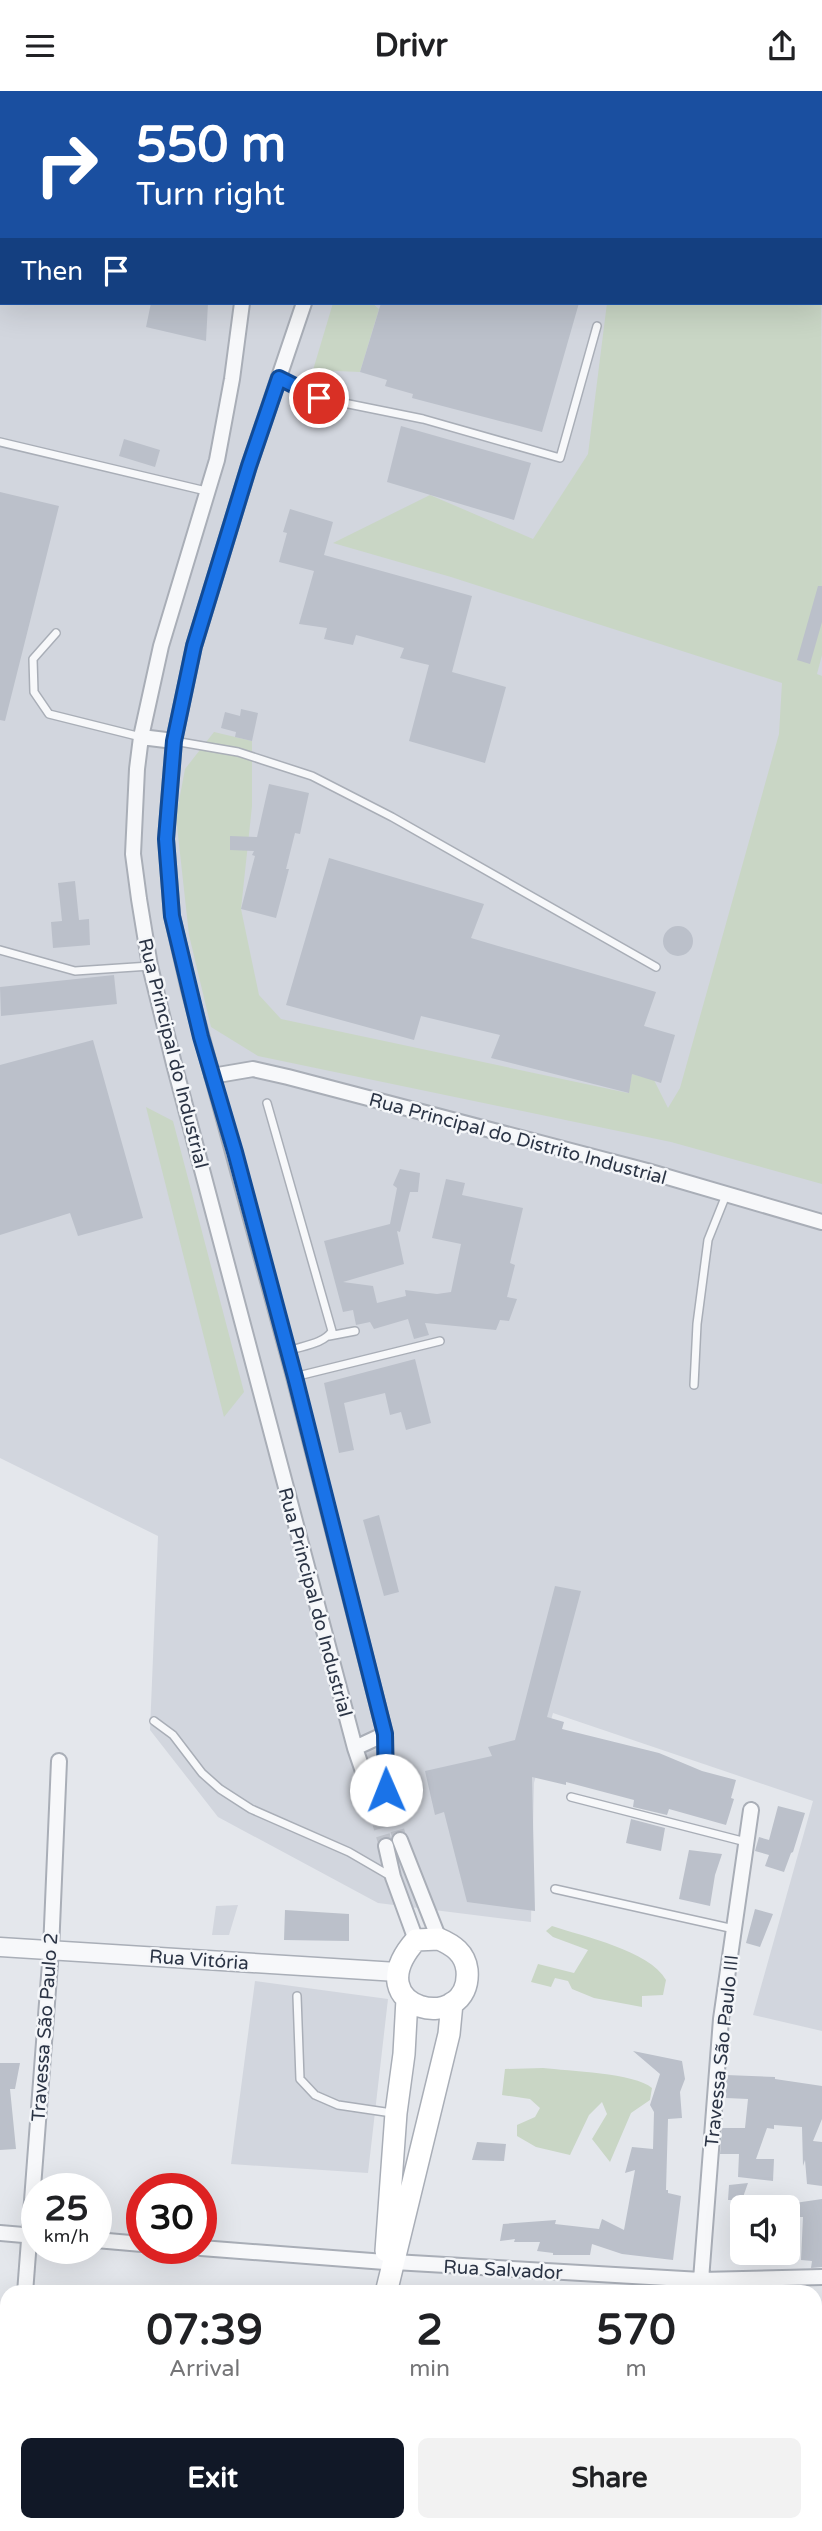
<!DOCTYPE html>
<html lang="en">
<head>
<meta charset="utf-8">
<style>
  body { margin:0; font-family:"Varela Round",sans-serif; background:#f2f2f2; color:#202124; height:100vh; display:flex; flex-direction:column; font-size:26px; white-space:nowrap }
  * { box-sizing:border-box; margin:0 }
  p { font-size:23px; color:#757577 }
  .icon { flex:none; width:38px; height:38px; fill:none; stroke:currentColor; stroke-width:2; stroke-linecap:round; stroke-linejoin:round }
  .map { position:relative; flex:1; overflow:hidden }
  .drawer { position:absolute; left:0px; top:2194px; width:822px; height:247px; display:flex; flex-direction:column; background:#fff; border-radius:21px 21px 0 0; box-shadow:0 7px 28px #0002 }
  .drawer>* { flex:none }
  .banner { position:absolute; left:0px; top:0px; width:822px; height:214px; box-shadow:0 7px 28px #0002; background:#1a4fa0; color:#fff; overflow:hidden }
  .buttons { position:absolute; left:730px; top:2104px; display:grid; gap:14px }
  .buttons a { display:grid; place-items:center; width:70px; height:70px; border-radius:10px; background:#fff; box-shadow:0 7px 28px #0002; font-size:35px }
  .speed { position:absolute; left:21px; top:2082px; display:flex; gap:14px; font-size:35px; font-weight:700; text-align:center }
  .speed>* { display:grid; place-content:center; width:91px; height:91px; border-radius:50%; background:#fff; box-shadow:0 7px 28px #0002; line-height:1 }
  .speed small { font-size:18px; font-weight:400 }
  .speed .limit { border:10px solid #d22; background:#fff; color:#111 }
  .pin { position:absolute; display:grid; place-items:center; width:60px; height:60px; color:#fff; margin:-30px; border:4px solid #fff; border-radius:50%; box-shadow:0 2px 7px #0007 }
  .me { position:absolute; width:77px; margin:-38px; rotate:359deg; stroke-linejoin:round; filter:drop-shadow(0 0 5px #0008) }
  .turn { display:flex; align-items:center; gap:24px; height:147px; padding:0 21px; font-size:32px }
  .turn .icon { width:91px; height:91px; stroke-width:2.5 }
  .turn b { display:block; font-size:49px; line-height:60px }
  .then { display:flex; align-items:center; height:66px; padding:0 21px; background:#0003; gap:14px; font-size:26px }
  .eta { display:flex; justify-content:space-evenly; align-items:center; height:119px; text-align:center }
  .eta b { font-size:42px; font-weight:700; line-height:49px }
  .action { display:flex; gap:14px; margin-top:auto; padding:14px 21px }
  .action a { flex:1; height:80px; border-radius:10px; background:#111827; color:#fff; font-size:28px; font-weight:700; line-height:80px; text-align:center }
  .action a+a { background:#f2f2f2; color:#202124 }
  header { display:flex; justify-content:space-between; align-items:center; height:91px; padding:0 21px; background:#fff; font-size:32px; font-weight:700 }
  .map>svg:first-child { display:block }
  .built { fill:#d2d6de; fill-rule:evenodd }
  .green { fill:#c9d6c5 }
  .building { fill:#bbc0ca }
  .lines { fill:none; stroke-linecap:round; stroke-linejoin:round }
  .minor-tunnel { stroke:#bfc3cb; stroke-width:14; stroke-dasharray:14 7; stroke-linecap:butt }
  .service-casing { stroke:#a9aeb7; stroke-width:10 }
  .minor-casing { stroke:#a9aeb7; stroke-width:18 }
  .tertiary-casing { stroke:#a9aeb7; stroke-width:21 }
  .secondary-casing { stroke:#a9aeb7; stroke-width:24 }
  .service { stroke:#f7f8fa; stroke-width:7 }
  .minor { stroke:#f7f8fa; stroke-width:14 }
  .tertiary { stroke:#f7f8fa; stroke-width:18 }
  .secondary { stroke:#fff; stroke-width:21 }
  .route-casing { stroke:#114b97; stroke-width:18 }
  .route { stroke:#1a73e8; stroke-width:12 }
  .labels { text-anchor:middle; stroke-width:5; stroke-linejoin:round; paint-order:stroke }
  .street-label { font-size:19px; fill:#2b3445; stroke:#f4f6f9 }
</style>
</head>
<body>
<header><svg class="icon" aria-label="menu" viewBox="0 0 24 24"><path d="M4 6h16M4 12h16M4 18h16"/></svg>Drivr<svg class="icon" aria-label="share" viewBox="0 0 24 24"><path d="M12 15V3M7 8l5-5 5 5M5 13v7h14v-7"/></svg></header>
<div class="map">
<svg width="822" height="2440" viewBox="0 0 822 2440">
  <rect width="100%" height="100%" fill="#e4e7ec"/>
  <path class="built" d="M0,0H822V1940L753,1924L813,1710L553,1622L534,1692L531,1831L378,1812L218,1726L150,1639L158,1445L0,1367ZM2,2H821V212H2Z
    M238,1814L229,1844H212L216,1815Z
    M255,1890L388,1908L368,2082L231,2073Z"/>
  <path class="green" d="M0,0H55L2,2V210Z
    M821,104L822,564L817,583L822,585V1093L671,1051L258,965L211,936L189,844L176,726L185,678L214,641L252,650V715L241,818L259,904L281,928L628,1002L632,983L654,989L668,1017L680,997L779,643L782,592L451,486L333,452L430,404L533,448L588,363L607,212H821Z
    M333,212H372L379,218L360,281L313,279Z
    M146,1016L173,1030L244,1301L224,1326Z
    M552,1835C584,1846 649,1859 666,1889L663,1904L642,1905V1916L594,1907L572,1898L568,1890L555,1887L551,1896L531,1891L538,1873L574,1882L588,1859L553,1846L546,1840Z
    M543,1977C568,1980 635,1982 652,1997L650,2009L631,2022L610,2071L592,2048L607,2023L602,2011L589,2024L570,2064L536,2056L517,2045V2034L535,2026L540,2017L530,2008L502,2004L505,1978Z"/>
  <path class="building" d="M151,212H208L206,250L146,236Z
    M381,212H579L542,341L412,307L413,303L385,295L387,289L360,281Z
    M401,335L531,372L514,429L387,391Z
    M124,348L160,359L155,376L119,365Z
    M0,401L59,415L5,630L0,629Z
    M290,418L333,431L324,464L472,505L452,581L506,596L485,672L409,650L429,574L400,567L404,557L356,544L353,554L324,548L327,537L299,533L314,480L279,471L287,442L283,441Z
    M818,495H822V531L810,573L797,569Z
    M241,618L258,622L252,650L235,646L236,641L221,637L225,621L240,625Z
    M269,693L309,702L300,743L295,742L286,778H289L276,827L241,818L255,765L252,764L254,760L230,759V745L257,746Z
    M329,767L484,813L471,847L656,901L644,935L675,944L661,992L632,983L629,1002L491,967L500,944L421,925L414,949L286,914Z
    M75,790L79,829L89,828L90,854L53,857L51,831L62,830L58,792Z
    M663 850a15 15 0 1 1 30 0a15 15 0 1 1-30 0Z
    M114,884L117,913L1,925L0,896Z
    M93,949L143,1127L78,1145L70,1122L0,1144V974Z
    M400,1078L420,1082L418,1101H410L400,1141L397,1140L404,1173L343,1191L373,1195L377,1212L406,1205L405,1199L437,1203L451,1201L461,1153L432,1147L446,1088L465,1092L462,1104L523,1117L510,1172L515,1174L507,1206L517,1208L509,1230L500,1229L496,1239L425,1232L429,1244L414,1248L408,1228L374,1238L370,1231L356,1234L353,1219L343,1221L324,1150L390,1133L397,1097L393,1094Z
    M415,1268L431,1332L406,1339L401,1321L390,1324L385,1302L344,1312L354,1359L339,1362L324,1292Z
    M379,1424L399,1501L384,1505L363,1429Z
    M555,1495L581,1500L547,1626L564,1631L562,1638L659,1662L702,1680L736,1689L731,1707L734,1708L726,1734L669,1718L667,1724L633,1716L634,1709L566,1691V1694L532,1686L535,1820L467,1811L444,1721L435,1724L425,1680L492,1665L488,1656L515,1649Z
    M778,1715L805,1722L793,1761L791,1762L784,1781L765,1775L769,1764L755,1760L759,1746L769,1749Z
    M631,1728L665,1737L661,1760L626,1752Z
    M689,1759L722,1763L715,1784L710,1815L679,1808Z
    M755,1818L773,1823L760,1856L746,1852Z
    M285,1819L349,1823V1850L284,1849Z
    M633,1960L682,1970L685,1988L680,2001L682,2027L668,2028L666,2099H668V2102L681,2105L673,2169L622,2163L592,2153L590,2164H553V2162L537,2160L540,2151H514L515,2148L500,2150L503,2133L556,2129L555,2133L599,2138L602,2128L624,2139L635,2079L625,2082L632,2056L653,2058L654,2021L650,2014L660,1983Z
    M0,1972H20L15,1998H10L16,2058L0,2059Z
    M726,1984L775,1986V1988L822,1995V2028L813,2050L822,2051V2095L807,2093L805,2069L803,2075L802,2036L774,2034V2038L767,2037L756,2068H774L773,2090L738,2086L739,2063H720L722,2037H745L748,2008L726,2007Z
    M477,2051L506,2053L504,2070L472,2069Z
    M748,2092L742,2109H728L729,2094Z
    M822,2108V2176L811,2177L812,2170L801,2169L803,2126H788V2113Z"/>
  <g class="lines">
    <path class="minor-tunnel" d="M386,1699L400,1749
      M371,1704L386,1755"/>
    <g class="service-casing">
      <path id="service" d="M735,2L736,0
        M279,287L319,307L423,328L560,367L597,235
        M0,351L206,400
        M56,542L33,568L34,601L49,623L141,646
        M174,650L238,661L312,685L392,726L656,876
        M0,859L75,880L150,875
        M267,1012L332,1240C324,1253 301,1255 288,1260
        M329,1245L355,1240
        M294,1286L440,1250
        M694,1294L697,1233L708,1149L726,1104
        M154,1630L173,1644L202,1682L220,1698L251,1718L349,1761L392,1786
        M571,1706L746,1751
        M555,1798L734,1838
        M297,1905L300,1988L315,2004L338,2014L392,2022"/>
    </g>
    <g class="minor-casing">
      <path id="minor" d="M183,0L184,2
        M606,0L609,2
        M488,2V0
        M821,63L822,64
        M821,95H822
        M242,212L232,288L217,369L161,555L141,646L137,678L133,763L139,808L150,875L174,973L355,1657L371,1704
        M304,212L249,375L194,555L174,650L166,748L172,825L189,899L294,1286L385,1643L386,1699
        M141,646L174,650
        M212,985L253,978L288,986L647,1080L822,1131
        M355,1657L385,1643
        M400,1749L439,1848
        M386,1755L393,1786L416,1849
        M0,2142L35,2145
        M96,2149L142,2153
        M201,2157L385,2171
        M394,2171L701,2189L822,2186
        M25,2202L51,1859L59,1670
        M700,2202L721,1928L751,1719
        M13,2440V2434
        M687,2440V2434"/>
    </g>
    <g class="tertiary-casing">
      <path id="tertiary" d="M0,1856L397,1881"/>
    </g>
    <g class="secondary-casing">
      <path id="secondary" d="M439,1848C453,1854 465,1862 467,1879C473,1945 353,1920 416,1849Z
        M386,2160L396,2022L404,1963L407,1908
        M386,2202L449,1943L452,1912
        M336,2440L337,2434"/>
    </g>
    <use href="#service" class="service"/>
    <use href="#minor" class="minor"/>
    <use href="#tertiary" class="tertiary"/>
    <use href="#secondary" class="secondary"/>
  </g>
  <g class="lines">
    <g class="route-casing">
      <path id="route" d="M319,307L279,287L249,375L194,555L174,650L166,748L172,825L201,946L235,1061L295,1286L385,1643L386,1699"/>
    </g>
    <use href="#route" class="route"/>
  </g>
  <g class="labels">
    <g class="street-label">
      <text transform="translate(174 962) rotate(76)" y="7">Rua Principal do Industrial</text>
      <text transform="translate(518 1047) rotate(15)" y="7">Rua Principal do Distrito Industrial</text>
      <text transform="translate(316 1511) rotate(75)" y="7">Rua Principal do Industrial</text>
      <text transform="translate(199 1868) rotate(4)" y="7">Rua Vitória</text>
      <text transform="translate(44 1936) rotate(-86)" y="7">Travessa São Paulo 2</text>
      <text transform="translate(721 1960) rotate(-84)" y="7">Travessa São Paulo III</text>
      <text transform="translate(503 2178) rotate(3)" y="7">Rua Salvador</text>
    </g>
  </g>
</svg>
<div class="buttons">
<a><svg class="icon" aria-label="sound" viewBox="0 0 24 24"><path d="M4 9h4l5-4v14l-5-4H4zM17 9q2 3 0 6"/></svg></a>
</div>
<div class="speed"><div>25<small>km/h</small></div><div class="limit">30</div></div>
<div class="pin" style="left:319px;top:307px;background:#d93025"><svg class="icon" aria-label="arrive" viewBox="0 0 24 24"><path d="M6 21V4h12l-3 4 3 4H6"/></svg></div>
<svg class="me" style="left:386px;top:1699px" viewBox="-20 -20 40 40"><circle r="19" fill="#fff"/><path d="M0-13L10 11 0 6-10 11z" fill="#1a73e8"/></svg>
<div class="banner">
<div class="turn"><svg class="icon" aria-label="right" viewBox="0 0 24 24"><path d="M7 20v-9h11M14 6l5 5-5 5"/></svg><div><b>550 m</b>Turn right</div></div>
<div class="then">Then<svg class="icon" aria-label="arrive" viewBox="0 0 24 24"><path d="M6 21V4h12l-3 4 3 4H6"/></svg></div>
</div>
<section class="drawer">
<div class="eta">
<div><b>07:39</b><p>Arrival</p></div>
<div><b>2</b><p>min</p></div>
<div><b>570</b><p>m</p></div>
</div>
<div class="action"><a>Exit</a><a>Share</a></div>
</section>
</div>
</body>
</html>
